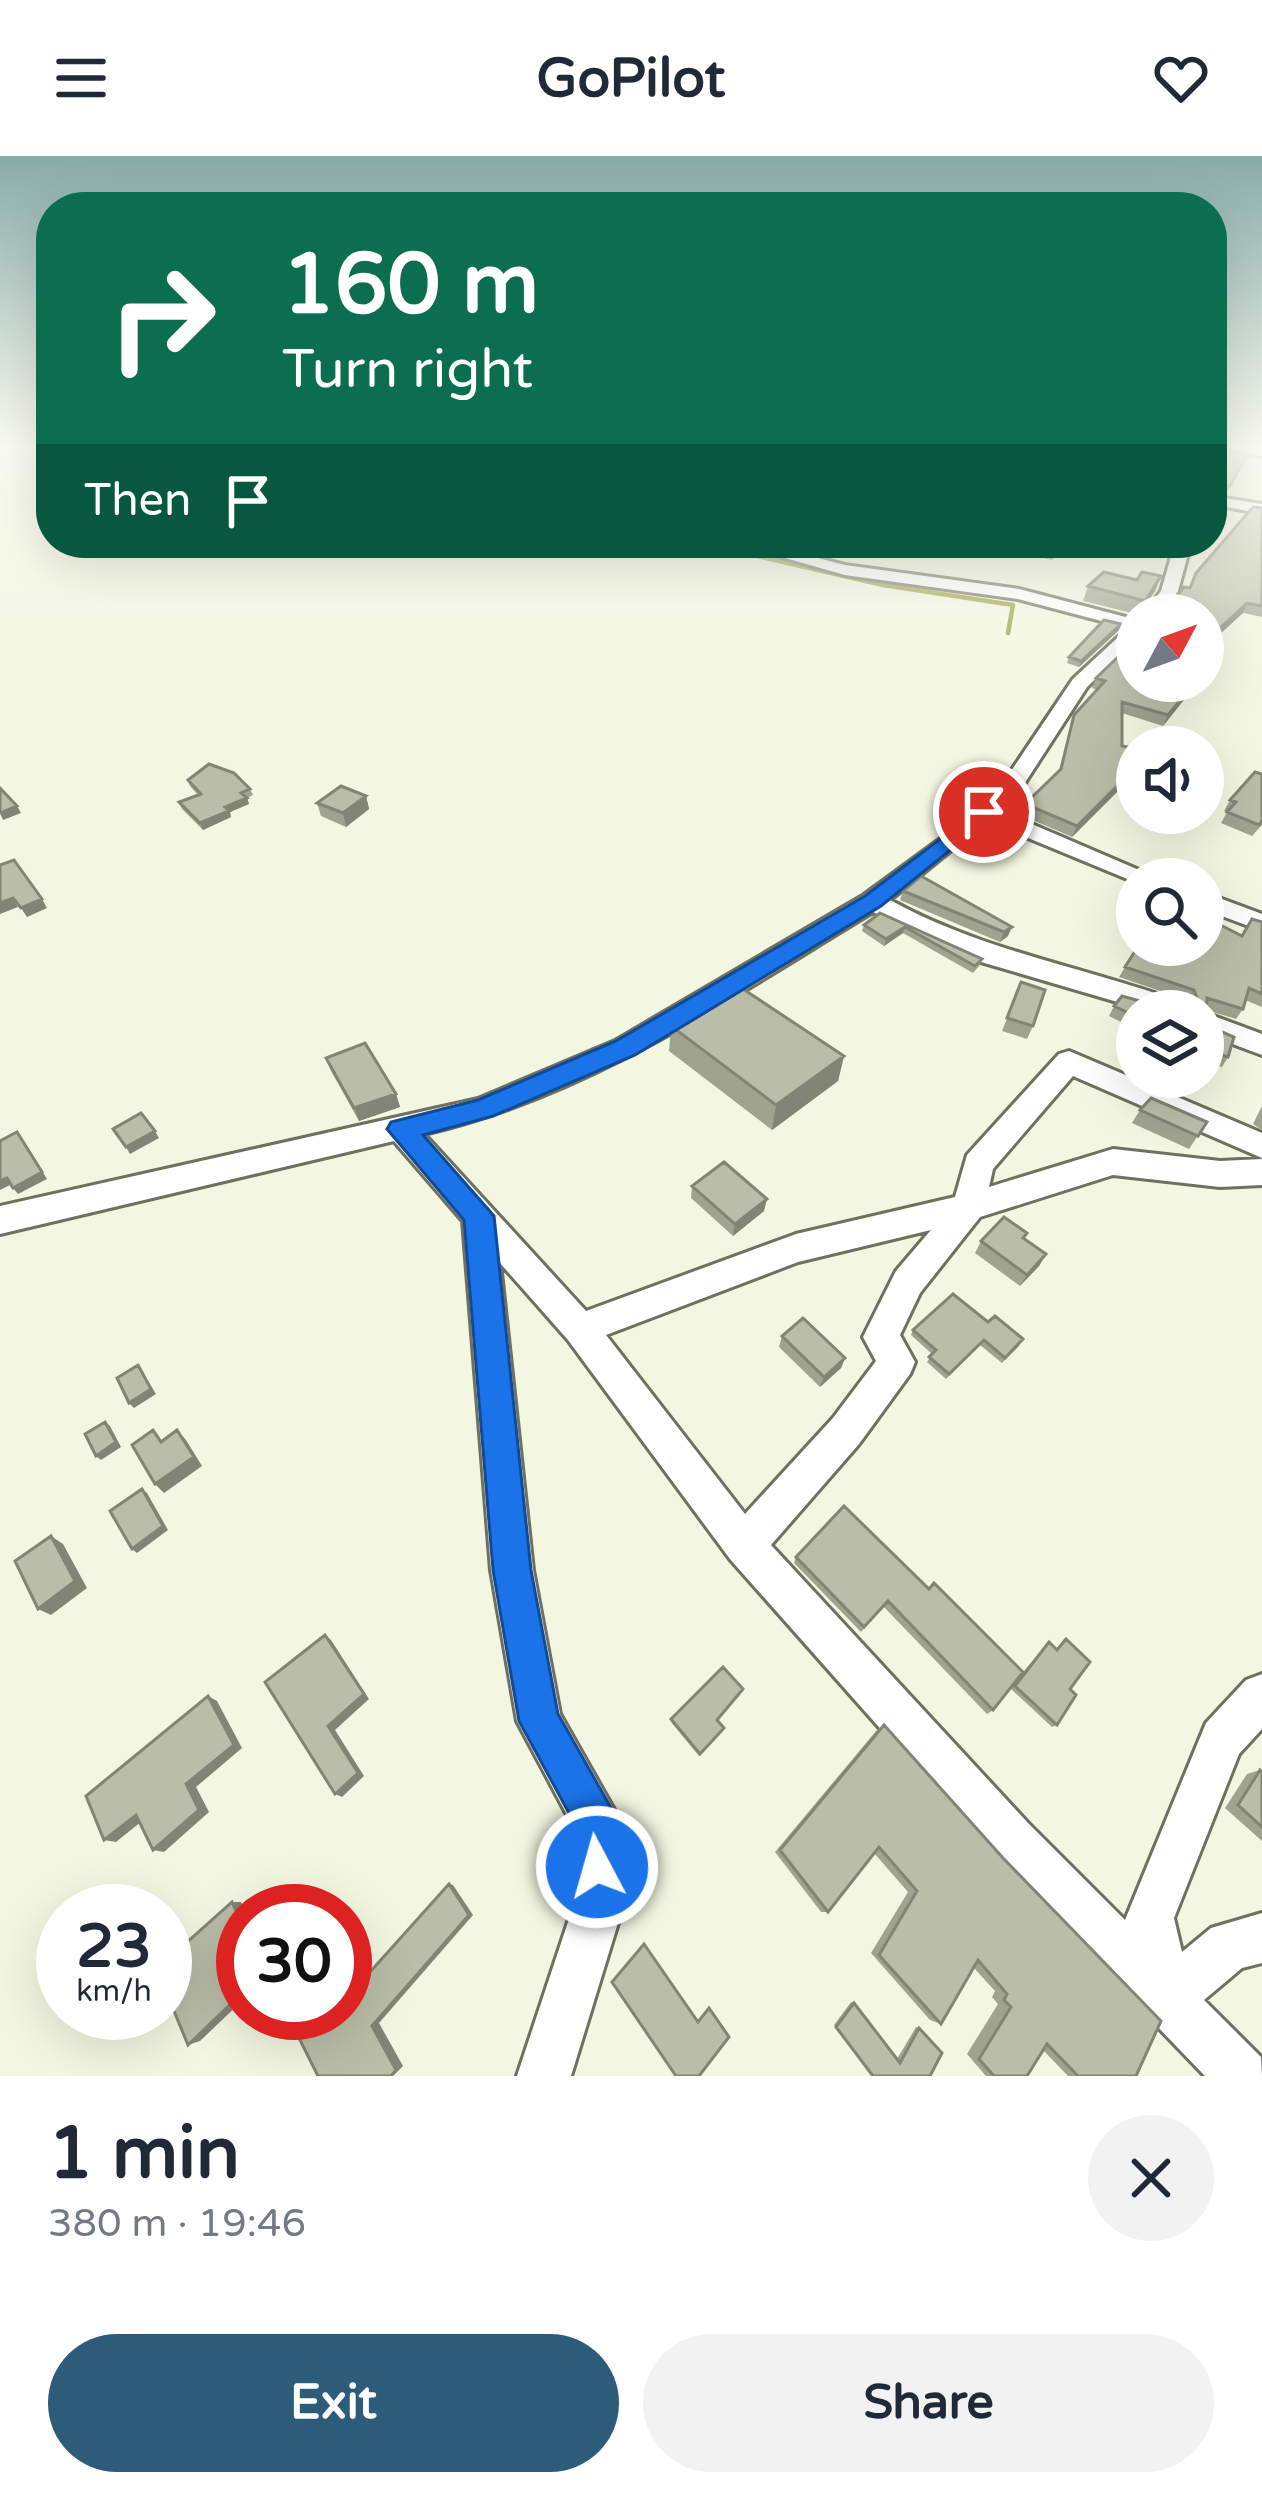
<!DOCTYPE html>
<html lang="en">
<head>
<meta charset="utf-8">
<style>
  body { margin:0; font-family:"Varela Round",sans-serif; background:#f2f2f3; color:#1f2937; height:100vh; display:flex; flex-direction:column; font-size:45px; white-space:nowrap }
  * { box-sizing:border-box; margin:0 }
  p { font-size:39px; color:#747a83 }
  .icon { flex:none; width:66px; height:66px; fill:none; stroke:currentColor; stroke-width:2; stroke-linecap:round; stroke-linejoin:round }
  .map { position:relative; height:1920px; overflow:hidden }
  .sheet { display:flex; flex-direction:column; background:#fff; flex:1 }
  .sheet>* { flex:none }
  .hud { position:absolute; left:36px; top:36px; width:1191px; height:366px; border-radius:48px; box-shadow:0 12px 48px #0002; background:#0b6e4f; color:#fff; overflow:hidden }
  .needle { width:78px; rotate:49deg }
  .buttons { position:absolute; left:1116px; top:438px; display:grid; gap:24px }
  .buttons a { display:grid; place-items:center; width:108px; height:108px; border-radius:50%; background:#fff; box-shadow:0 12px 48px #0002; font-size:60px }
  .speed { position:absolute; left:36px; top:1728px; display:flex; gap:24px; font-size:60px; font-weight:700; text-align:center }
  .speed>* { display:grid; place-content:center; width:156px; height:156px; border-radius:50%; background:#fff; box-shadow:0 12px 48px #0002; line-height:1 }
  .speed small { font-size:30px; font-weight:400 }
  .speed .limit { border:18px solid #d22; background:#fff; color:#111 }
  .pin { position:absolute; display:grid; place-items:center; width:102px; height:102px; color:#fff; margin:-51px; border:6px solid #fff; border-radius:50%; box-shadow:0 3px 12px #0007 }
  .me { position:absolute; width:132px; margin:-66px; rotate:354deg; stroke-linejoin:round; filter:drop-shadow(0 0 9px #0008) }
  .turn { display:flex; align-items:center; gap:42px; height:252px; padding:0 48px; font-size:54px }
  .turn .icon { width:156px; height:156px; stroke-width:2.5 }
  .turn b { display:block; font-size:84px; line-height:102px }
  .then { display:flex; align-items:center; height:114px; padding:0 48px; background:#0003; gap:24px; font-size:45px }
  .round { display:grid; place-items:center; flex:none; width:126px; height:126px; border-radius:63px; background:#f2f2f3 }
  .overview { display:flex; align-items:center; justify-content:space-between; height:204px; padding:0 48px }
  h1 { font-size:72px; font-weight:800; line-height:90px }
  .primary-button { display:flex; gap:24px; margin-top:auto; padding:24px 48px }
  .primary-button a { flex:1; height:138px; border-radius:72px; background:#2d5b7a; color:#fff; font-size:48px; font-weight:800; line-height:138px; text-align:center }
  .primary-button a+a { background:#f2f2f3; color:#1f2937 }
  header { display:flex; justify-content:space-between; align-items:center; height:156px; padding:0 48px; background:#fff; font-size:54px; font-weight:800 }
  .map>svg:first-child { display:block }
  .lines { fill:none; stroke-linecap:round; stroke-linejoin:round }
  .stream { stroke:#97a048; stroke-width:4.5 }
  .street-casing { stroke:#6e715e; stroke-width:6 }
  .street { fill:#fff; fill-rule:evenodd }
  .wall { fill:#a0a390 }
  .shaded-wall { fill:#828576 }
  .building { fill:#babea8; stroke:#828576; stroke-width:3 }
  .route { fill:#1a73e8; stroke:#114b97; stroke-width:3 }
</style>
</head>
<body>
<header><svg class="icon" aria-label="menu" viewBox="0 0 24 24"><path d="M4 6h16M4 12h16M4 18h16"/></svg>GoPilot<svg class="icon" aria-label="heart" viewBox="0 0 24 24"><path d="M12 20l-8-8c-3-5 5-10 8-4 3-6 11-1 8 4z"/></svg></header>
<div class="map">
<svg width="1262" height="1920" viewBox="0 0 1262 1920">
  <rect width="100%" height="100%" fill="#f3f6e0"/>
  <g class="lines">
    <path class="stream" d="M701,387L883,429L1013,449L1008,477"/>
    <g class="street-casing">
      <path id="street" d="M1218,288L1262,292V300L1220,291Z
        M1212,340L1262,348V358L1212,348Z
        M732,387H759L845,409L1019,433L1137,464V483L1087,531L1019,636L999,654L1160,723H1137V727L987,665L890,744C984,796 1086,811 1186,848L1190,855H1148L981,806L873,756C730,842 589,940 424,978L586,1155L796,1078L955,1041L967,999L1059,898L1069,895L1262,977V1002L1073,920L993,1013L989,1031L1113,993L1220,1005L1262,1003V1029L1220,1031L1113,1019L980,1061L920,1137L900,1179L915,1206L910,1218L859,1288L771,1389L1028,1667L1125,1764L1206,1567L1246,1524L1262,1518V1573L1239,1598L1174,1762L1182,1796L1211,1772L1262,1757V1807L1242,1812L1204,1844L1261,1901L1262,1920H1205L994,1701L730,1403L568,1184L500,1107L533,1414L560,1558L621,1666V1757L571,1920H517L571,1757L573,1670L517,1565L491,1414L463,1065L394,985L0,1078V1050L478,943L615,885L864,739L943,681L1003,627L1073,523L1128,472L1018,443L845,419ZM931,1074L896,1115L863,1181L876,1205L833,1262L745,1358L606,1179L798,1106Z
        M1175,387H1191L1178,435L1162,459H1143L1161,435Z
        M1203,736L1262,758V775L1203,753Z
        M1203,856L1262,878V899L1203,877Z"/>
    </g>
    <use href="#street" class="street"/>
  </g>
  <path class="wall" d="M1212,294L1248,297L1226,338L1212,337Z
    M1262,352V461L1243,457L1143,459L1145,453L1166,454L1190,432Z
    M1009,387H1074L1072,390L1051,404L1008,391Z
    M1155,387H1171L1169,391L1155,390Z
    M1161,420L1155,435L1140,459L1083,445L1088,430Z
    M1119,474L1079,511L1067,507L1069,501Z
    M1096,522L1199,525L1163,570L1122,557V590L1128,619L1124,629L1072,681L1021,659L1025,648L1059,615L1074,559L1097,534L1092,532Z
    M1262,618V669L1252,680L1221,667L1227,656L1224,655L1230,644Z
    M188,624L250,633L253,639L247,642L249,648L230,656L231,661L203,674L182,653L179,646L198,639L190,630Z
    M366,640L369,653L346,671L321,660L317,647Z
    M921,720L1008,780L1000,786L900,744L903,735Z
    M880,757L982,803L979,810L973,817L903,777L884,790L862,775L864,769Z
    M1262,766V851L1245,844L1243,853L1236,863L1206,854V869L1228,901L1222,911L1203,905V855H1137V874L1109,860L1114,850L1189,849L1187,844L1119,821L1125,811L1242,780Z
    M1021,826L1033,870L1027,883L1002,875Z
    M671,870L844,900L838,925L772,974L669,895Z
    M326,902L396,938L400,951L359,965L331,915Z
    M1262,950V974L1253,968Z
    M1140,954L1207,966L1189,993L1132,967Z
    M692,1030L764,1055L733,1080L691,1042Z
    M1027,1077L1024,1082L1046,1098L1039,1110L1020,1130L975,1097L981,1085Z
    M988,1166L1020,1189L1002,1207L980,1189L946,1223L927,1206L932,1198L911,1179L913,1174Z
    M782,1180L845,1202L841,1212L820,1231L779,1191Z
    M844,1350L993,1554L987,1558L883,1450L861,1476L794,1407L796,1401Z
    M1066,1483L1070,1533L1057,1569L1052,1571L1010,1532L1045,1490L1049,1486L1056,1493Z
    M671,1563L717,1564L699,1600L671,1566Z
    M884,1569L1136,1920H1068L1043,1894L1027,1920H986L967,1898L998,1848L992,1841L995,1835L974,1812L941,1868L930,1864L871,1797L908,1736L874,1697L828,1756H821L775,1696L876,1575Z
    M1260,1614L1262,1616V1685L1225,1652L1247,1618Z
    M851,1846L854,1847L897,1903L916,1871L919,1872L930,1920H871L834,1869Z"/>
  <path class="shaded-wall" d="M1070,387H1074L1072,390L1051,404L1053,398Z
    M1161,420L1155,435L1139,459L1145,445Z
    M1247,447L1243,457L1203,494V488Z
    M1121,468L1119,474L1079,511L1081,505Z
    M1196,525H1199L1163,570L1168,559Z
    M1128,619L1124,629L1072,681L1077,670Z
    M366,640L369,653L346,671L343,657Z
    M247,642L249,648L230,656L231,661L203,674L200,667L225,651Z
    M17,650L21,657L3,664L0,657Z
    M13,742L18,751L0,758V747Z
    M42,743L47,752L27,761L21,752Z
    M905,771L903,777L884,790L886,783Z
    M1012,771L1008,780L1000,786L1004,776Z
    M844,900L838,925L772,974L776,949Z
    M396,938L400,951L359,965L354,952Z
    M155,975L159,982L130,998L126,991Z
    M22,982L47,1023L18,1038L13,1032Z
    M7,1022L12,1028L0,1034V1025Z
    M767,1043L764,1055L733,1080L735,1068Z
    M1046,1098L1039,1110L1020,1130L1027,1119Z
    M845,1202L841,1212L820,1231L824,1221Z
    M138,1209L156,1238L134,1252L129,1247Z
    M105,1266L110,1270L121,1291L101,1304L96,1300Z
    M177,1274L186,1284L202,1310L164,1337L155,1328Z
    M142,1333L147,1337L168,1374L137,1397L132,1393Z
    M51,1380L63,1388L87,1432L51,1459L38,1453Z
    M325,1479L331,1484L369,1543L335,1574L364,1620L342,1641L335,1638L328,1570Z
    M208,1540L217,1545L242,1592L196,1631L209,1656L164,1696L153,1694L186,1628Z
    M136,1659L147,1661L116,1686L104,1684Z
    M449,1728L453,1729L473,1759L379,1867L403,1910L393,1920H391L372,1870Z
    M232,1746H241L246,1755H243V1770Z
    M243,1836V1844L200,1885L188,1889Z
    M105,1857H116L100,1872L86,1875Z"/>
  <path class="building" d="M1212,294L1248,297L1230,330L1212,329V334Z
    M1212,343L1221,346L1212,362Z
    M1253,351L1262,352V450L1247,447L1203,488V459H1145V453L1166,454L1184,431L1190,432L1196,417Z
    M1016,387H1070L1053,398Z
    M1104,416L1137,424L1142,416L1161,420L1145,445L1088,430Z
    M1104,464L1121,468L1081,505L1069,501Z
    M1137,483V525H1196L1168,559L1122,546V590L1133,592L1128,619L1077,670L1025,648L1061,613L1074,559L1105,525L1096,522Z
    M1203,500L1214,503L1203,516Z
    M209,608L234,617L250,633L241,637L247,642L225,651L229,655L200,667L179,646L201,638L188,624Z
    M1255,616L1262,618V665L1259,669L1227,656L1236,646L1230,644Z
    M341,630L366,640L343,657L317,647Z
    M0,632L17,650L0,657Z
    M14,704L42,743L21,752L13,742L0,747V709Z
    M921,720L1012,771L1004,776L903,735Z
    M880,757L982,803L975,810L905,771L886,783L864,769Z
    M1203,760L1242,780L1252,763L1262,766V838L1249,832L1243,853L1207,842L1206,869L1234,881L1228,901L1203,892V855H1137V861L1114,850L1122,840L1154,849L1199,848L1194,834L1125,811L1139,789H1203Z
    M1021,826L1045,834L1033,870L1007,862Z
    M740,831L844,900L776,949L671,870Z
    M365,887L396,938L354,952L326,902Z
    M1151,942L1207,966L1198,980L1140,954Z
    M141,957L155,975L126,991L113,973Z
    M17,976L42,1016L13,1032L7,1022L0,1025V985Z
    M724,1006L767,1043L735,1068L692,1030Z
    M1004,1061L1027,1077L1023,1082L1046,1098L1027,1119L981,1085Z
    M953,1138L988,1166L995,1160L1023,1183L1005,1202L984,1184L949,1218L929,1201L936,1194L913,1174Z
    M803,1162L845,1202L824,1221L782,1180Z
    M138,1209L151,1233L129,1247L117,1222Z
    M105,1266L116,1286L96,1300L85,1278Z
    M153,1274L161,1286L177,1274L194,1301L155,1328L132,1289Z
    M142,1333L163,1370L132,1393L110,1355Z
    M844,1350L929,1433L934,1427L1023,1516L993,1554L888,1445L864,1471L796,1401Z
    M51,1380L75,1425L38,1453L15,1405Z
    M325,1479L364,1538L328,1570L358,1617L335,1638L265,1526Z
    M1066,1483L1090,1506L1070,1533L1076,1539L1057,1569L1015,1530L1049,1486L1057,1494Z
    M723,1511L743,1533L717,1564L724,1572L700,1598L671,1563Z
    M208,1540L234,1589L186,1628L199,1654L153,1694L136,1659L104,1684L86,1640Z
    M884,1569L1003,1702L1161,1865L1136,1920H1078L1047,1888L1027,1920H994L979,1903L1011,1851L1004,1844L1007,1838L978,1804L941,1868L879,1799L917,1735L879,1691L828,1756L780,1694Z
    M1260,1614L1262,1616V1671L1238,1649Z
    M449,1728L469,1759L372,1870L396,1914L391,1920H318L297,1878L318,1857H345V1829L348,1826L353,1835Z
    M232,1746L243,1770V1836L188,1889L165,1833V1806Z
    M644,1788L698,1866L709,1852L729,1881L699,1920H676L612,1826Z
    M854,1847L900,1907L919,1872L942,1897L930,1920H873L836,1871Z
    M78,1857H105L86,1875Z"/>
  <linearGradient id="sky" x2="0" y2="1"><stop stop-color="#87aca8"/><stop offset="0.52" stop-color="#fafbf1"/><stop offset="1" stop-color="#fafbf1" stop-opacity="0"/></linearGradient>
  <rect width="1262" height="557" fill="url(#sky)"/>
  <path class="route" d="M984,650L991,652V661L881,750L635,899L493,960L423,979L494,1060L531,1414L558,1558L619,1666V1711L612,1727L597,1733L581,1727L575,1711L576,1670L519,1565L493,1414L464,1064L387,973L391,966L478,944L616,885L865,740Z"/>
</svg>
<div class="buttons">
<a><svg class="needle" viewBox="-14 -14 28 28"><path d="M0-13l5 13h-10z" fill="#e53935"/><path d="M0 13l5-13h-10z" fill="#747a83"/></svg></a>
<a><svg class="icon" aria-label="sound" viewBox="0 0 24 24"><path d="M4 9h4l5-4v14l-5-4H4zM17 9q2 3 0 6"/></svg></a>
<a><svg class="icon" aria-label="search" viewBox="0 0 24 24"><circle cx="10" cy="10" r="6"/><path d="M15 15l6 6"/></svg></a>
<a><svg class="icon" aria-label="layers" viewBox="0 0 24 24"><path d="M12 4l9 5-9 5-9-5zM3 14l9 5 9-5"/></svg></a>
</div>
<div class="speed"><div>23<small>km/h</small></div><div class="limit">30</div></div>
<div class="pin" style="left:984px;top:656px;background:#d93025"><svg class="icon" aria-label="arrive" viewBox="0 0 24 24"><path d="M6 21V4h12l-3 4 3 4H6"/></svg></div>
<svg class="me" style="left:597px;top:1711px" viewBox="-20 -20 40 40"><circle r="17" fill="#1a73e8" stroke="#fff" stroke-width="3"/><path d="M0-11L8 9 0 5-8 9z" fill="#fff"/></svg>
<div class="hud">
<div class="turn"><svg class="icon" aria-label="right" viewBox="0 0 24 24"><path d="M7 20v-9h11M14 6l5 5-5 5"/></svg><div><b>160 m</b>Turn right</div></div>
<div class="then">Then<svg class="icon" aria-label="arrive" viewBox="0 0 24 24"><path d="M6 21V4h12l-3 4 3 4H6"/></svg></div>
</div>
</div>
<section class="sheet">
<div class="overview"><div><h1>1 min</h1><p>380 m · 19:46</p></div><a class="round"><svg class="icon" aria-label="close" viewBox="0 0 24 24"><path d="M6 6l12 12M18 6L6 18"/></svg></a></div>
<div class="primary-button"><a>Exit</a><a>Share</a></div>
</section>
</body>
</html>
